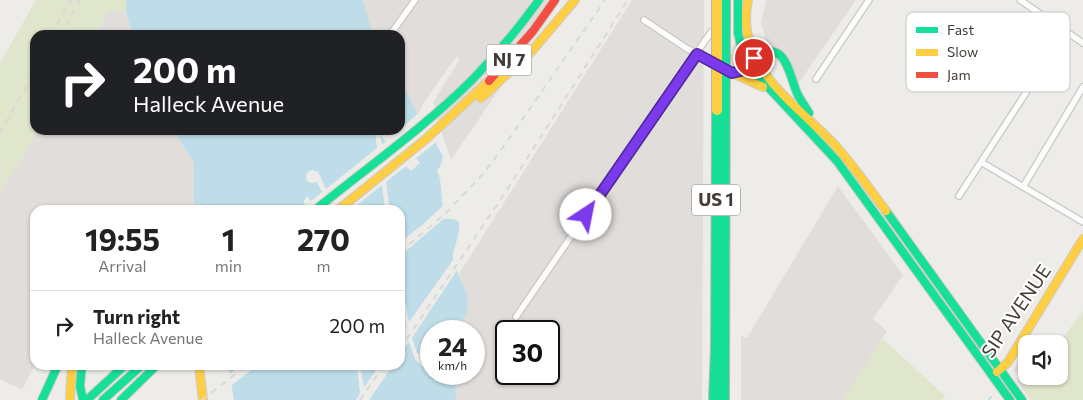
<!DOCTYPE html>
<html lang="en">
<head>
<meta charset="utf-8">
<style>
  body { margin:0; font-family:Commissioner,sans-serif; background:#f2f2f2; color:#222; height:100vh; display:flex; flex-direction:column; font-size:19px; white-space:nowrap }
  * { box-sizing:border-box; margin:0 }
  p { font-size:16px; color:#767676 }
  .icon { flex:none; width:28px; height:28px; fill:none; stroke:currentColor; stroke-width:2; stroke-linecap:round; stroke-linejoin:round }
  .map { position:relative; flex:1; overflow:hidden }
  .panel { position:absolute; left:30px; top:205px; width:375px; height:165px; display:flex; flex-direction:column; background:#fff; border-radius:15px; box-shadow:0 1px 4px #0004 }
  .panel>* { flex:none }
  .guide { position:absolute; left:30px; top:30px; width:375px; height:105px; border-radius:15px; box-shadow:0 1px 4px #0004; background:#202124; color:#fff; overflow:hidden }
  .controls { position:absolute; left:1018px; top:335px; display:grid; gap:10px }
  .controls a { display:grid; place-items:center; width:50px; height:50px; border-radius:10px; background:#fff; box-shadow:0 1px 4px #0004; font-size:25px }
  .speed { position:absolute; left:420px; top:320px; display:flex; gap:10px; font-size:25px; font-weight:700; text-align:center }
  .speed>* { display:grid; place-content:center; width:65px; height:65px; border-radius:50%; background:#fff; box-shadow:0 1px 4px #0004; line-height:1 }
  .speed small { font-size:12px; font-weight:400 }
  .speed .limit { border:2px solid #111; border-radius:8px; background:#fff; color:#111 }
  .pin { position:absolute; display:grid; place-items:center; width:42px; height:42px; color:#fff; margin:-21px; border:2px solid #fff; border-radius:50%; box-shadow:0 1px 5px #0007 }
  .me { position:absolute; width:55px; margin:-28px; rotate:34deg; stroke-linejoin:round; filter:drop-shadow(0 0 4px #0008) }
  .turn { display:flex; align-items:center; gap:18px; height:105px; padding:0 20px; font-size:22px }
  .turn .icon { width:65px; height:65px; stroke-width:2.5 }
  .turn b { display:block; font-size:35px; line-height:42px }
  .eta { display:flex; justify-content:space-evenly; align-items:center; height:85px; text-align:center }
  .eta b { font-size:30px; font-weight:700; line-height:35px }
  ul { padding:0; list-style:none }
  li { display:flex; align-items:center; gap:15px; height:70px; padding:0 20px; border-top:1px solid #e0e0e0 }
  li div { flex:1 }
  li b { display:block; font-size:19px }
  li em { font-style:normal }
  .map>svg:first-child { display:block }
  .industrial { fill:#e1ddda; fill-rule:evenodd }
  .green { fill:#dfe6cb }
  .parking { fill:#dfddda }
  .water { fill:#bedde8 }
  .pier { fill:#eeece9 }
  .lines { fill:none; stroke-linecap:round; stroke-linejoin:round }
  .stream { stroke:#bedde8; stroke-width:2 }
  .street-casing { stroke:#cac8c5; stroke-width:8 }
  .fast-casing { stroke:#cec9c2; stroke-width:10 }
  .slow-casing { stroke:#cec9c2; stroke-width:10 }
  .jam-casing { stroke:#cec9c2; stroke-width:10 }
  .street { stroke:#fcfcfc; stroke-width:5.5 }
  .fast { stroke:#16e098; stroke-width:8 }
  .slow { stroke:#ffcf43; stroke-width:8 }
  .jam { stroke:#f24e42; stroke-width:8 }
  .rail { stroke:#d8d8d7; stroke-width:2; stroke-dasharray:6 6; stroke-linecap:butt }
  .fast-bridge-casing { stroke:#c3b4a7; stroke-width:12; stroke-linecap:butt }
  .slow-bridge-casing { stroke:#c3b4a7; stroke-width:12; stroke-linecap:butt }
  .fast-bridge { stroke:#16e098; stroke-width:10 }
  .slow-bridge { stroke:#ffcf43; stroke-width:10 }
  .route-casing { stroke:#51269a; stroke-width:12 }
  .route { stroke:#7c3aed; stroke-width:9 }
  .labels { text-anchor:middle; stroke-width:4; stroke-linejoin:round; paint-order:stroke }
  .shield { fill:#fff; stroke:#7b7672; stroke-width:1 }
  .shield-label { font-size:18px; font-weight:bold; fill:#433c36 }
  .street-label { font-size:19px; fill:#433c36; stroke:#fff }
  .key { fill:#fff; stroke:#c7c4c3; stroke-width:1 }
  .key-label { font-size:14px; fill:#433c36 }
</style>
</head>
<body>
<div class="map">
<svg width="1083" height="400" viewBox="0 0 1083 400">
  <rect width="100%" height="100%" fill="#eeece9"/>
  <path class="industrial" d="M362,0H560L451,160L432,104L460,59L456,57L422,105L420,112L418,114H414L400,77V35H373Z
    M632,0H704L702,400H456L455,376L474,374V331H458L468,307V299L459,274ZM506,331H549V374H506Z
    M766,0H856L798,84L769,52L761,22Z
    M109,10L126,13L133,35H95Z
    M38,130H173L194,163V210H35V365L22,390L0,379V193Z
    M838,186L903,275L873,319L887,331L843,400H741V336L747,338Z"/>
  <path class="green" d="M36,0H126V13L109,10L95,35H35V130H38L0,193V63Z
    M1083,311V400H1031L1023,390L1034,376H1059L1058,344Z
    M882,338L945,396L942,400H843Z"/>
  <path class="parking" d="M1026,348V376H1034L1023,390L1017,381L1018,374L1013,371Z"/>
  <path class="water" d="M126,0H363L373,35H133L126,13Z
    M400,77L417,114L432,104L437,146L443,156L440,167L437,170L440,179L444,219C448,219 456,218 459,222C461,228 455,247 453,253C451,267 470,291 468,306C467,314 461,323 458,331H431V374H464V375L455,376L456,400H234L228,365H400V210H194V163L173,130H400Z"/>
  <path class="pier" d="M432,101L434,104L439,140L416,158L420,163L411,171L406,166L386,182L390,210H385L382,185L351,210H300L306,205L303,202L307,196L311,201L322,192L317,182L311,183L307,181L306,175L309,171L312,170L318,172L326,189L377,148L375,130H380V135L382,145L386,141L381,136L388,130H392L395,134Z
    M445,204L447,216L400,256V242L421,226Z
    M456,256L459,267L412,338L417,353L420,354L424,360L423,367L415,359L409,342L400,354V336L406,327L400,293V277L409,322Z
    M242,365H258L229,387L227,376Z
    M357,365H360L364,387L380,365H393L369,400H356L360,394Z"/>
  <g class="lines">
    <path class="stream" d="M989,400L991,397"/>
    <g class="street-casing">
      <path id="street" d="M1020,0L1083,43
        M644,20L686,48L717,65
        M390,35L415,0
        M816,79L869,0
        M981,162L1083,222
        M1023,187L1083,87
        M959,196L1029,88L1062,29
        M516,317L711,32"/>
    </g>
    <g class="fast-casing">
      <path id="fast" d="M738,0V33L742,50L751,69L837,161L1010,400
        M754,58C785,37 788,71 797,93C800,100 805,106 809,113
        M315,210C368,167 425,127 473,79C497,54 519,28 539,0
        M886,211L1022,400
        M82,365L80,386L83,400
        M42,400L58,365
        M87,400L125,365
        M103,400L142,365
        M121,400L157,365"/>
    </g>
    <g class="slow-casing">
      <path id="slow" d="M748,0C734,66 794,102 834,144C853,165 869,188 886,211
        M732,73L763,87
        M481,98L531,52L575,0
        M338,210L426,139L489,81
        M199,365L203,400
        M997,372L1008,362L1083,239
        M70,400L72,365"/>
    </g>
    <g class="jam-casing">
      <path id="jam" d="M489,81L533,31L555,0"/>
    </g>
    <use href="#street" class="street"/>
    <use href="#fast" class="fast"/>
    <use href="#slow" class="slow"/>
    <use href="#jam" class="jam"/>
    <path class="rail" d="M51,35L71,0
      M60,35L80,0
      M0,133L35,71
      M400,252L445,214L484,173L506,143L605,0
      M400,349L503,196L628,0
      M202,400L247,365
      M360,400L384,365"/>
    <g class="fast-bridge-casing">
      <path id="fast-bridge" d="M714,400L716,347L717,110
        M724,400L725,0"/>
    </g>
    <g class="slow-bridge-casing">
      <path id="slow-bridge" d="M717,110V0"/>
    </g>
    <use href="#fast-bridge" class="fast-bridge"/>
    <use href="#slow-bridge" class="slow-bridge"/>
  </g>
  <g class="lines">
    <g class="route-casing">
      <path id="route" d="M586,215L697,54L732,73L740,71L754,58"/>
    </g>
    <use href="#route" class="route"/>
  </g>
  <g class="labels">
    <g class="shield">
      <rect x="486.5" y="44.5" width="45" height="31" rx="4"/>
      <rect x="692" y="184.5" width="48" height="31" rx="4"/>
    </g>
    <g class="shield-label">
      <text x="509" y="66">NJ 7</text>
      <text x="716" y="206">US 1</text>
    </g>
    <g class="street-label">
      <text transform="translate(1016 311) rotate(-56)" y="7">SIP AVENUE</text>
    </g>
  </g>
  <rect x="906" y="12" width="164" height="80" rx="8" class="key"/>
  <rect x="916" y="27" width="22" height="6" fill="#16e098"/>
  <rect x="916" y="49" width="22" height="7" fill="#ffcf43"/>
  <rect x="916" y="72" width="22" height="6" fill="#f24e42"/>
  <g class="key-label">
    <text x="947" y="35">Fast</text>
    <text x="947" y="57">Slow</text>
    <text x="947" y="80">Jam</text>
  </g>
</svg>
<div class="controls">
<a><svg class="icon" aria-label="sound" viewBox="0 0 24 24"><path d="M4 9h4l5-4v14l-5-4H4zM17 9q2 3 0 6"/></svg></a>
</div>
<div class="speed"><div>24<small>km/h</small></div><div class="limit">30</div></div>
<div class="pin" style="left:754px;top:58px;background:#d93025"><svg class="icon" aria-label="arrive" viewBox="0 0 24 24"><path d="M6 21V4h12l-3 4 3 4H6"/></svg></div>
<svg class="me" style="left:586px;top:215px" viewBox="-20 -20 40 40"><circle r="19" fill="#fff"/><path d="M0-13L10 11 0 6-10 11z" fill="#7c3aed"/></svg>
<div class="guide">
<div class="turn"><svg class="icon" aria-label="right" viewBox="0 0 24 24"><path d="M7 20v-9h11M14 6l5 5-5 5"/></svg><div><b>200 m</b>Halleck Avenue</div></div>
</div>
<section class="panel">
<div class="eta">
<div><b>19:55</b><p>Arrival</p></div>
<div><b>1</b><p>min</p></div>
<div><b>270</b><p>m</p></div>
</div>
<ul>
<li><svg class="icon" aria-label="right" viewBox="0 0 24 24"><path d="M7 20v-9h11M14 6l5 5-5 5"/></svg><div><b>Turn right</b><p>Halleck Avenue</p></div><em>200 m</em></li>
</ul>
</section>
</div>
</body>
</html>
